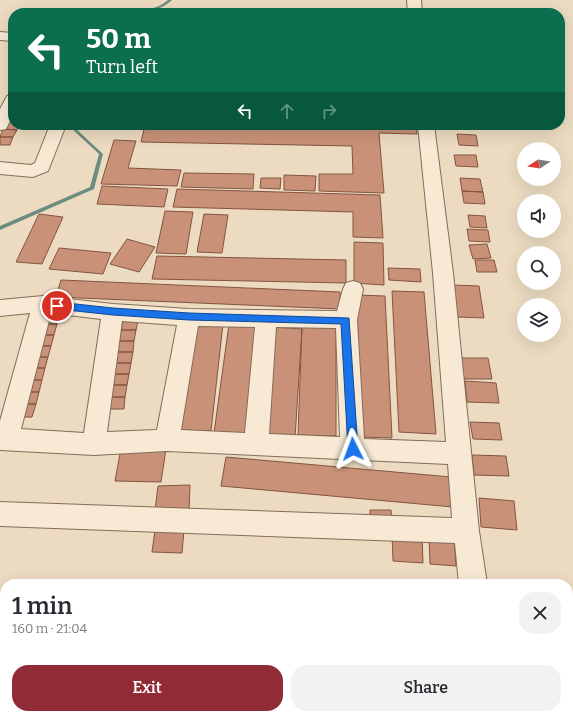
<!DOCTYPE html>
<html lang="en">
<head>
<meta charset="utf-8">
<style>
  body { margin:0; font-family:Bitter,serif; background:#f2f2f3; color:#2b2b33; height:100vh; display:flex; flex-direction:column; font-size:15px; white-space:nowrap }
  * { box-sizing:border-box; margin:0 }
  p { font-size:13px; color:#7c7c81 }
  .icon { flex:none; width:22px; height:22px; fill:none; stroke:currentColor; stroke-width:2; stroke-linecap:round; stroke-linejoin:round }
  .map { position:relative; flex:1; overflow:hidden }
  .sheet { position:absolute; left:0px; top:579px; width:573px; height:140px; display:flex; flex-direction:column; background:#fff; border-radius:16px 16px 0 0; box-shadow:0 4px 16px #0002 }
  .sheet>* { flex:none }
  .top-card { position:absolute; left:8px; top:8px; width:557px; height:122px; border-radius:16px; box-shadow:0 4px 16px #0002; background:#0b6e4f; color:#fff; overflow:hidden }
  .needle { width:26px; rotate:258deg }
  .controls { position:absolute; left:517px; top:142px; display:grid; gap:8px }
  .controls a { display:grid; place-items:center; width:44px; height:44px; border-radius:50%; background:#fff; box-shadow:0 4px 16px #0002; font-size:20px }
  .pin { position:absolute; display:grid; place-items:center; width:34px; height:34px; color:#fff; margin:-17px; border:2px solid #fff; border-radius:50%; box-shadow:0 1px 4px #0007 }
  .me { position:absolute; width:44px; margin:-22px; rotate:357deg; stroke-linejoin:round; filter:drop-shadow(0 0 3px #0008) }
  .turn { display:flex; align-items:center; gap:14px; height:84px; padding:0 12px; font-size:18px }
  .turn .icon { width:52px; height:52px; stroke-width:2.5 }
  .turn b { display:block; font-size:28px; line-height:34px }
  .lanes { display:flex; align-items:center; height:38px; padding:0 12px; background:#0003; justify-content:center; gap:20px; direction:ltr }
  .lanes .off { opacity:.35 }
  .round { display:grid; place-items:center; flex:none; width:42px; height:42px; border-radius:16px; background:#f2f2f3 }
  .summary { display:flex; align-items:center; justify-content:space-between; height:68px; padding:0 12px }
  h1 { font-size:24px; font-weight:600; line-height:30px }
  .button { display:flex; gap:8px; margin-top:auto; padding:8px 12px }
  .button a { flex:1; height:46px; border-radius:16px; background:#912c36; color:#fff; font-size:16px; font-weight:600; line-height:46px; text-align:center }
  .button a+a { background:#f2f2f3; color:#2b2b33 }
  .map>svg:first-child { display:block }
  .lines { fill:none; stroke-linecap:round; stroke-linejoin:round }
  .stream { fill:#6b8c81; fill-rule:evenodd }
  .building { fill:#c99278; stroke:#835440 }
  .minor-casing { stroke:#846c59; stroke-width:2 }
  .minor { fill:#f7e9d4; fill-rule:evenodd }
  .route { fill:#1a73e8; stroke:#114b97 }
</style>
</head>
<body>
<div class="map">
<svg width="573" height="719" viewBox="0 0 573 719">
  <rect width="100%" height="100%" fill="#ecdbc1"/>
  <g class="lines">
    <path class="stream" d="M168,0H172C156,16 129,12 108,12L106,13H102C108,8 116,10 123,10C139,11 156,11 168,0Z
      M70,125H74V127L103,154L94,189L0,230V226L90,187L99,154L71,128Z"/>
  </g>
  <path class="building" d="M6,122H13V125H19L17,130L3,129Z
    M145,125H416L417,134L379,133L384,193L319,191V174H353L352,146L141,142Z
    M3,129L17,130L13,137H0Z
    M457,134L476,135L478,146L459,145Z
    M0,137H13L10,145H0Z
    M114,140L136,141L128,168L181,170L177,186L101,184Z
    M454,155H476L478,167L456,166Z
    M184,173L254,174L253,189L181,187Z
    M284,175L316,176L315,191L284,190Z
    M261,178H281L280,189L260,188Z
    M460,178L480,179L483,192L462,191Z
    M102,186L168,189L164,207L97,204Z
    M177,189L380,195L383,238L353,237V212L173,207Z
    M462,191L483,192L485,204L464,203Z
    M165,211L193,212L186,254L156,253Z
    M39,214L63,217L42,264L16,262Z
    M204,214L228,215L222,253L197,252Z
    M468,215L485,216L487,228L470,227Z
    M467,229L488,230L490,242L469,241Z
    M127,239L155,247L139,272L110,264Z
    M354,242L383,243L384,285L354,283Z
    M487,244L491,258L473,259L469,245Z
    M59,248L111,253L103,274L49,269Z
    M157,256L346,260V283L152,279Z
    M475,260H494L497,272H477Z
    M388,268L420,269L421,282L389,280Z
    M61,280L340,292V309L56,297Z
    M452,285L479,286L484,318L457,317Z
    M392,291L424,292L436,434L399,432Z
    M357,295L385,296L392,438L360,437Z
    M45,314H59L57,324H42Z
    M123,320H138L136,330H121Z
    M195,323L223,324L211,431L179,430Z
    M42,324H57L54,335H39Z
    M229,324L257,325L246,434L214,433Z
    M302,326L336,327V436L298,435Z
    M274,327L302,329L295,438L264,436Z
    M121,330H136L134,341H119Z
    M39,335H54L51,346H37Z
    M119,341H134L133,352H117Z
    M37,346H51L48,357H34Z
    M117,352H133L131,363H115Z
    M34,357H48L45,368H30Z
    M460,358H488L492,379H464Z
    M115,363H131L129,374H113Z
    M30,368H45L42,380H27Z
    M113,374H129L127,385H111Z
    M27,380H42L39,392H24Z
    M465,381L496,383L499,403L467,402Z
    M111,385H127L125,397H109Z
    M24,392H39L36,404H20Z
    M109,397H125L124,409H107Z
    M20,404H36L32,417H17Z
    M470,422L499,423L502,440L473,439Z
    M121,448L166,449L161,482L115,481Z
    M472,455L506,456L509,476L474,475Z
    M226,457L451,477L453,507L221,486Z
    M190,485L189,510H155L158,486Z
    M479,498L514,501L517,530L481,527Z
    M370,510H391L392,522L370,521Z
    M155,530H184L182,553L152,552Z
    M392,534L422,537L423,563L393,561Z
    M429,535L454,537L456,566L430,564Z"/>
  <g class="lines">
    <g class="minor-casing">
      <path id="minor" d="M407,0H421L422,13H408Z
        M0,32L13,33V41L0,40Z
        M13,94V115L6,129L0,130V109L7,96Z
        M50,125H66L48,171L33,177L0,174V162L31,165L35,163Z
        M418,125H434L453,273L479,531L487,584H459L455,543L0,526V502L452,518L448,464L167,451L94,455L0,450V421L30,313L0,316V300L43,296L113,304L189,309L337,311L343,289L346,283L353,281L360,283L363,289L357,320L364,439L446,442L433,273ZM51,313L101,319L84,433L21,429ZM122,321L177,325L157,430L107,432ZM198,326L255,327L245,433L181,430ZM276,327L336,328L340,437L269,434Z
        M474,714H504L505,719H475Z"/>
    </g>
    <use href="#minor" class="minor"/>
  </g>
  <path class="route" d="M57,302L113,308L189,313L349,318L358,449L357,453L353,454L349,453L348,449L341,324L189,320L113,315L57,309L53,306Z"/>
</svg>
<div class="controls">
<a><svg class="needle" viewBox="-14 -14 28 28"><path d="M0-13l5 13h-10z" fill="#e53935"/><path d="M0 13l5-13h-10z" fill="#7c7c81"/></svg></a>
<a><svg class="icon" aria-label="sound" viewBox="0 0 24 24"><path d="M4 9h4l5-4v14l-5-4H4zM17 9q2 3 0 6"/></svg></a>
<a><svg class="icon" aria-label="search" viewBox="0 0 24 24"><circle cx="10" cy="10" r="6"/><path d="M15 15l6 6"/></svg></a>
<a><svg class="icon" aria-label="layers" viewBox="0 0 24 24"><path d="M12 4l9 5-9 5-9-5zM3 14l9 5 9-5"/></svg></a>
</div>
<div class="pin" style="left:57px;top:306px;background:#d93025"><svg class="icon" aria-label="arrive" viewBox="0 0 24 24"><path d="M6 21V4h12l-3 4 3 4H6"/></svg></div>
<svg class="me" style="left:353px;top:449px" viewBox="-20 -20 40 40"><path d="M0-17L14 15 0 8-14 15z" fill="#1a73e8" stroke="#fff" stroke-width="4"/></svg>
<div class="top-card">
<div class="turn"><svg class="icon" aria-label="left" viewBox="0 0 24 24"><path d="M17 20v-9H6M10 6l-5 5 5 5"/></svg><div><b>50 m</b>Turn left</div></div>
<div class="lanes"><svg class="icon" aria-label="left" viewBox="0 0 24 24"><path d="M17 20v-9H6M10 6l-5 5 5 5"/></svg><svg class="icon off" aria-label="ahead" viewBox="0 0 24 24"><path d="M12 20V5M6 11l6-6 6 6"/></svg><svg class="icon off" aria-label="right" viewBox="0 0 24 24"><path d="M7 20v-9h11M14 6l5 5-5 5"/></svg></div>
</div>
<section class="sheet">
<div class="summary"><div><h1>1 min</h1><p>160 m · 21:04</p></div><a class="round"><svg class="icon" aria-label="close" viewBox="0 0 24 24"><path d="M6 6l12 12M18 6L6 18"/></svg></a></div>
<div class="button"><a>Exit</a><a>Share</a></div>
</section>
</div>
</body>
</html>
